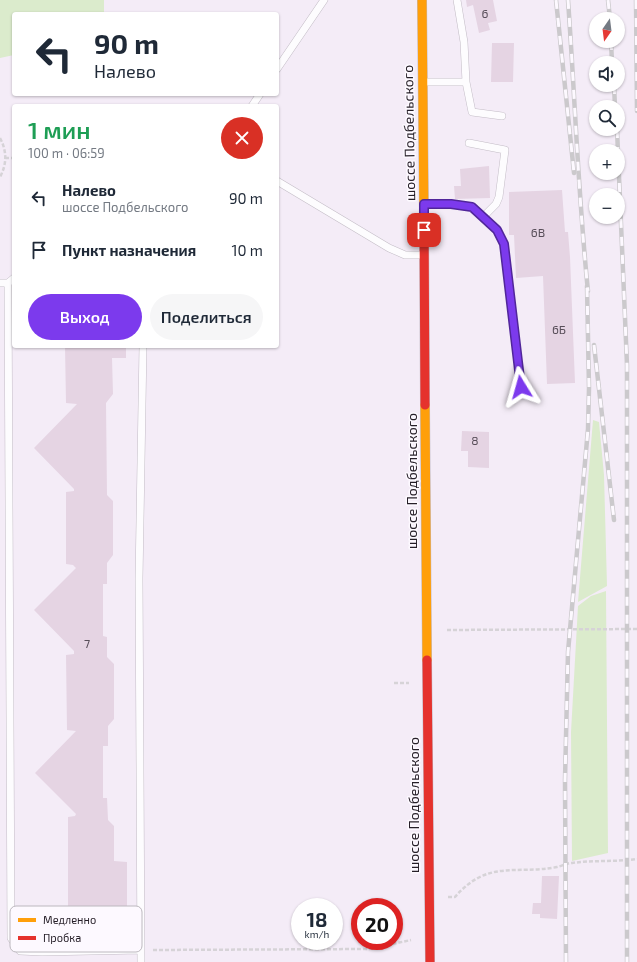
<!DOCTYPE html>
<html lang="ru">
<head>
<meta charset="utf-8">
<style>
  body { margin:0; font-family:"Exo 2",sans-serif; background:#f6f6f7; color:#1f2937; height:100vh; display:flex; flex-direction:column; font-size:15px; white-space:nowrap }
  * { box-sizing:border-box; margin:0 }
  p { font-size:13px; color:#747a83 }
  .icon { flex:none; width:22px; height:22px; fill:none; stroke:currentColor; stroke-width:2; stroke-linecap:round; stroke-linejoin:round }
  .map { position:relative; flex:1; overflow:hidden }
  .sheet { position:absolute; left:12px; top:104px; width:267px; height:244px; display:flex; flex-direction:column; background:#fff; border-radius:4px; box-shadow:0 1px 3px #0004 }
  .sheet>* { flex:none }
  .hud { position:absolute; left:12px; top:12px; width:267px; height:84px; border-radius:4px; box-shadow:0 1px 3px #0004; background:#fff; color:#1f2937; overflow:hidden }
  .needle { width:26px; rotate:194deg }
  .fabs { position:absolute; left:589px; top:12px; display:grid; gap:8px }
  .fabs a { display:grid; place-items:center; width:36px; height:36px; border-radius:50%; background:#fff; box-shadow:0 1px 3px #0004; font-size:20px }
  .speed { position:absolute; left:291px; top:898px; display:flex; gap:8px; font-size:20px; font-weight:700; text-align:center }
  .speed>* { display:grid; place-content:center; width:52px; height:52px; border-radius:50%; background:#fff; box-shadow:0 1px 3px #0004; line-height:1 }
  .speed small { font-size:10px; font-weight:400 }
  .speed .limit { border:6px solid #d22; background:#fff; color:#111 }
  .pin { position:absolute; display:grid; place-items:center; width:34px; height:34px; color:#fff; margin:-17px; border-radius:8px; box-shadow:0 2px 6px #0006 }
  .me { position:absolute; width:44px; margin:-22px; rotate:352deg; stroke-linejoin:round; filter:drop-shadow(0 0 3px #0008) }
  .turn { display:flex; align-items:center; gap:14px; height:84px; padding:0 16px; font-size:18px }
  .turn .icon { width:52px; height:52px; stroke-width:2.5 }
  .turn b { display:block; font-size:28px; line-height:34px }
  .round { display:grid; place-items:center; flex:none; width:42px; height:42px; border-radius:21px; background:#f6f6f7 }
  .headline { display:flex; align-items:center; justify-content:space-between; height:68px; padding:0 16px }
  h1 { font-size:24px; font-weight:600; line-height:30px; color:#1e9e55 }
  .primary-button { display:flex; gap:8px; margin-top:auto; padding:8px 16px }
  .primary-button a { flex:1; height:46px; border-radius:24px; background:#7c3aed; color:#fff; font-size:16px; font-weight:600; line-height:46px; text-align:center }
  .primary-button a+a { background:#f6f6f7; color:#1f2937 }
  ul { padding:0; list-style:none }
  li { display:flex; align-items:center; gap:12px; height:52px; padding:0 16px }
  li div { flex:1 }
  li b { display:block; font-size:15px }
  li em { font-style:normal }
  .map>svg:first-child { display:block }
  .green { fill:#dbebcc }
  .building { fill:#e5d4e3 }
  .lines { fill:none; stroke-linecap:round; stroke-linejoin:round }
  .lane-casing { stroke:#c3bcc6; stroke-width:8 }
  .slow-casing { stroke:#c3bcc6; stroke-width:10 }
  .jam-casing { stroke:#c3bcc6; stroke-width:10 }
  .path { stroke:#d6d3d7; stroke-width:2.5; stroke-dasharray:4 2; stroke-linecap:butt }
  .lane { stroke:#fdfcfe; stroke-width:7 }
  .slow { stroke:#ff9f0a; stroke-width:9 }
  .jam { stroke:#e5322d; stroke-width:9 }
  .rail-casing { stroke:#cbc9cc; stroke-width:4.5 }
  .rail { stroke:#fdf9ff; stroke-width:3; stroke-dasharray:9; stroke-linecap:butt }
  .route-casing { stroke:#51269a; stroke-width:10 }
  .route { stroke:#7c3aed; stroke-width:7 }
  .labels { text-anchor:middle; stroke-width:3; stroke-linejoin:round; paint-order:stroke }
  .number-label { font-size:12px; fill:#584e59 }
  .street-label { font-size:14px; fill:#261f28; stroke:#fdf9ff }
  .key { fill:#fdf9ff; stroke:#bcb8be; stroke-width:1 }
  .key-label { font-size:11px; fill:#261f28 }
</style>
</head>
<body>
<div class="map">
<svg width="637" height="962" viewBox="0 0 637 962">
  <rect width="100%" height="100%" fill="#f4ecf7"/>
  <path class="green" d="M0,0H104V14H14V55L0,58Z
    M593,420L599,422L604,475L607,586L578,602Z
    M606,591L608,853L572,861L571,732L578,606L591,596Z"/>
  <path class="building" d="M466,0H493L497,21L488,23L490,30L479,33L473,5L467,7Z
    M492,43H514L513,82H491Z
    M489,166L490,198L455,199L454,186H461L460,169Z
    M562,190L565,232H568L570,257L575,383L547,384L543,276L516,278L514,235H509V192Z
    M65,346H126V358H112L113,394L106,403L107,495L113,501V555L107,563V584H103V636L107,637V657L114,664V719L108,726V746H103V798H107L108,820L114,826V861L127,862V938L86,939V931L68,912V817L75,816L76,814L35,773L76,731L67,730L66,655L74,654V651L34,610L76,568L73,565L66,564V492L74,491V489L34,448L77,404L66,403Z
    M462,431L489,432V468L468,467V451H461Z
    M542,876H559L557,919L540,918V914H532L533,903H541Z"/>
  <g class="lines">
    <g class="lane-casing">
      <path id="lane" d="M277,69L324,0
        M424,82H466L464,42L457,0
        M466,82L472,112L502,116
        M252,106L260,94
        M469,143L505,150L499,197L496,204L483,217
        M277,181L389,248L405,255H423
        M426,204H451L472,207L497,230L504,244L521,387
        M0,283H8L14,278
        M8,283L11,938L20,951L42,952L140,950
        M141,962L139,579L143,346"/>
    </g>
    <g class="slow-casing">
      <path id="slow" d="M422,0L424,220
        M425,405L427,660"/>
    </g>
    <g class="jam-casing">
      <path id="jam" d="M424,220L425,405
        M427,660L430,962"/>
    </g>
    <path class="path" d="M0,138C7,151 7,164 0,177
      M5,158H14
      M447,630L637,629
      M394,683H409
      M448,897H455C488,859 515,875 557,867C562,866 567,863 572,863C593,860 616,862 637,859
      M153,950L369,949L411,940"/>
    <use href="#lane" class="lane"/>
    <use href="#slow" class="slow"/>
    <use href="#jam" class="jam"/>
    <g class="rail-casing">
      <path id="rail" d="M556,0L574,173
        M568,0C575,97 578,195 588,291
        M608,0L610,19
        M636,0L637,111
        M611,41L612,63
        M614,85L615,107
        M617,129L627,365V962
        M594,345L614,520
        M566,962L565,780L568,652L588,429L589,388L587,286"/>
    </g>
    <use href="#rail" class="rail"/>
  </g>
  <g class="lines">
    <g class="route-casing">
      <path id="route" d="M424,230V204H451L472,207L497,230L504,244L521,387"/>
    </g>
    <use href="#route" class="route"/>
  </g>
  <g class="labels">
    <g class="number-label">
      <text x="485" y="18">6</text>
      <text x="538" y="237">6В</text>
      <text x="559" y="334">6Б</text>
      <text x="475" y="445">8</text>
      <text x="87" y="648">7</text>
    </g>
    <g class="street-label">
      <text transform="translate(409 133) rotate(-91)" y="5">шоссе Подбельского</text>
      <text transform="translate(412 481) rotate(-90)" y="5">шоссе Подбельского</text>
      <text transform="translate(414 805) rotate(-90)" y="5">шоссе Подбельского</text>
    </g>
  </g>
  <rect x="10" y="906" width="132" height="46" rx="6" class="key"/>
  <rect x="18" y="918" width="18" height="4" fill="#ff9f0a"/>
  <rect x="18" y="936" width="18" height="4" fill="#e5322d"/>
  <g class="key-label">
    <text x="43" y="924">Медленно</text>
    <text x="43" y="942">Пробка</text>
  </g>
</svg>
<div class="fabs">
<a><svg class="needle" viewBox="-14 -14 28 28"><path d="M0-13l5 13h-10z" fill="#e53935"/><path d="M0 13l5-13h-10z" fill="#747a83"/></svg></a>
<a><svg class="icon" aria-label="sound" viewBox="0 0 24 24"><path d="M4 9h4l5-4v14l-5-4H4zM17 9q2 3 0 6"/></svg></a>
<a><svg class="icon" aria-label="search" viewBox="0 0 24 24"><circle cx="10" cy="10" r="6"/><path d="M15 15l6 6"/></svg></a>
<a>+</a>
<a>−</a>
</div>
<div class="speed"><div>18<small>km/h</small></div><div class="limit">20</div></div>
<div class="pin" style="left:424px;top:230px;background:#d93025"><svg class="icon" aria-label="arrive" viewBox="0 0 24 24"><path d="M6 21V4h12l-3 4 3 4H6"/></svg></div>
<svg class="me" style="left:521px;top:387px" viewBox="-20 -20 40 40"><path d="M0-17L14 15 0 8-14 15z" fill="#7c3aed" stroke="#fff" stroke-width="4"/></svg>
<div class="hud">
<div class="turn"><svg class="icon" aria-label="left" viewBox="0 0 24 24"><path d="M17 20v-9H6M10 6l-5 5 5 5"/></svg><div><b>90 m</b>Налево</div></div>
</div>
<section class="sheet">
<div class="headline"><div><h1>1 мин</h1><p>100 m · 06:59</p></div><a class="round" style="background:#d93025;color:#fff"><svg class="icon" aria-label="close" viewBox="0 0 24 24"><path d="M6 6l12 12M18 6L6 18"/></svg></a></div>
<ul>
<li><svg class="icon" aria-label="left" viewBox="0 0 24 24"><path d="M17 20v-9H6M10 6l-5 5 5 5"/></svg><div><b>Налево</b><p>шоссе Подбельского</p></div><em>90 m</em></li>
<li><svg class="icon" aria-label="arrive" viewBox="0 0 24 24"><path d="M6 21V4h12l-3 4 3 4H6"/></svg><div><b>Пункт назначения</b></div><em>10 m</em></li>
</ul>
<div class="primary-button"><a>Выход</a><a>Поделиться</a></div>
</section>
</div>
</body>
</html>
